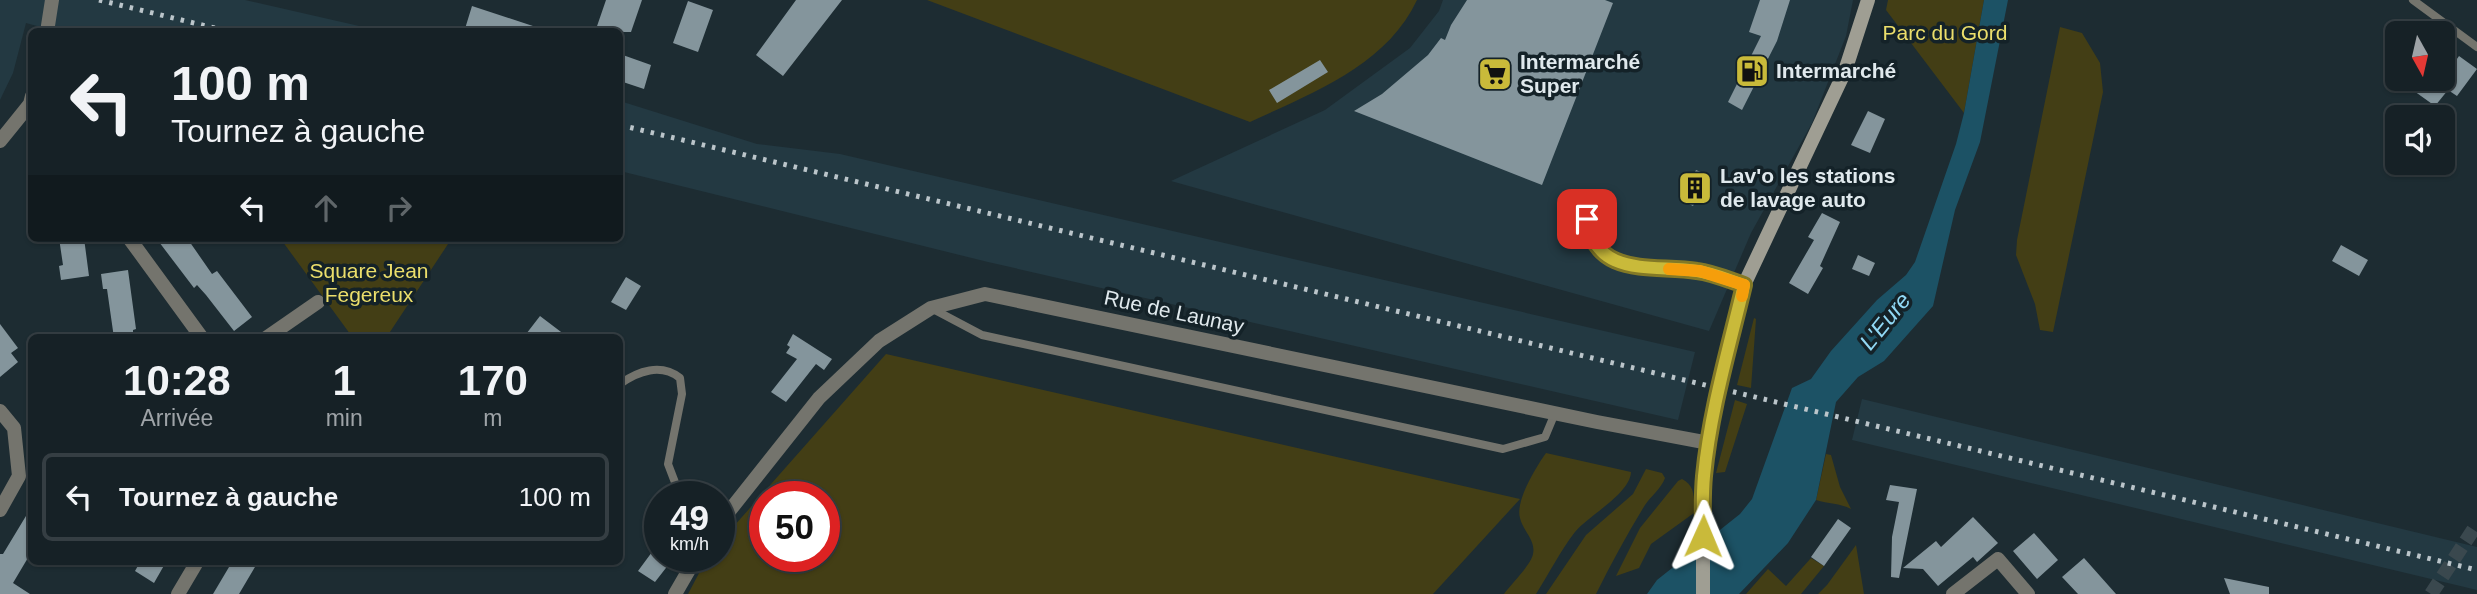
<!DOCTYPE html>
<html lang="fr">
<head>
<meta charset="utf-8">
<style>
  body { margin:0; font-family:Helvetica,sans-serif; background:#232e32; color:#f1f3f6; height:100vh; display:flex; flex-direction:column; font-size:26px; white-space:nowrap }
  * { box-sizing:border-box; margin:0 }
  p { font-size:23px; color:#9ea3a7 }
  .icon { flex:none; width:38px; height:38px; fill:none; stroke:currentColor; stroke-width:2; stroke-linecap:round; stroke-linejoin:round }
  .map { position:relative; flex:1; overflow:hidden }
  .side { position:absolute; left:28px; top:334px; width:595px; height:231px; display:flex; flex-direction:column; background:#162126; border-radius:10px; box-shadow:0 2px 5px #0004,0 0 0 2px #353e43 }
  .side>* { flex:none }
  .guide { position:absolute; left:28px; top:28px; width:595px; height:214px; border-radius:10px; box-shadow:0 2px 5px #0004,0 0 0 2px #353e43; background:#162126; color:#f1f3f6; overflow:hidden }
  .needle { width:46px; rotate:172deg }
  .buttons { position:absolute; left:2385px; top:21px; display:grid; gap:14px }
  .buttons a { display:grid; place-items:center; width:70px; height:70px; border-radius:10px; background:#162126; box-shadow:0 2px 5px #0004,0 0 0 2px #353e43; font-size:35px }
  .speed { position:absolute; left:644px; top:481px; display:flex; gap:14px; font-size:35px; font-weight:700; text-align:center }
  .speed>* { display:grid; place-content:center; width:91px; height:91px; border-radius:50%; background:#162126; box-shadow:0 2px 5px #0004,0 0 0 2px #353e43; line-height:1 }
  .speed small { font-size:18px; font-weight:400 }
  .speed .limit { border:10px solid #d22; background:#fff; color:#111 }
  .pin { position:absolute; display:grid; place-items:center; width:60px; height:60px; color:#fff; margin:-30px; border-radius:14px; box-shadow:0 4px 10px #0006 }
  .me { position:absolute; width:77px; margin:-38px; rotate:1deg; stroke-linejoin:round; filter:drop-shadow(0 0 5px #0008) }
  .turn { display:flex; align-items:center; gap:24px; height:147px; padding:0 28px; font-size:32px }
  .turn .icon { width:91px; height:91px; stroke-width:2.5 }
  .turn b { display:block; font-size:49px; line-height:60px }
  .lanes { display:flex; align-items:center; height:66px; padding:0 28px; background:#0003; justify-content:center; gap:35px; direction:ltr }
  .lanes .off { opacity:.35 }
  .eta { display:flex; justify-content:space-evenly; align-items:center; height:119px; text-align:center }
  .eta b { font-size:42px; font-weight:800; line-height:49px }
  ul { padding:0; list-style:none }
  li { display:flex; align-items:center; gap:21px; height:88px; margin:0 14px 10px; padding:0 14px; border:4px solid #353e43; border-radius:10px }
  li div { flex:1 }
  li b { display:block; font-size:26px }
  li em { font-style:normal }
  .map>svg:first-child { display:block }
  .built { fill:#233942 }
  .green { fill:#433e15; fill-rule:evenodd }
  .water { fill:#1c5265 }
  .building { fill:#84959c }
  .lines { fill:none; stroke-linecap:round; stroke-linejoin:round }
  .tertiary-tunnel { stroke:#3a484e; stroke-width:14; stroke-dasharray:14 7; stroke-linecap:butt }
  .service { stroke:#74746d; stroke-width:8 }
  .minor { stroke:#74746d; stroke-width:14 }
  .tertiary { stroke:#74746d; stroke-width:14 }
  .secondary { stroke:#9f9e93; stroke-width:14 }
  .rail { stroke:#bbc5ca; stroke-width:5; stroke-dasharray:3.5 7; stroke-linecap:butt }
  .route-casing { stroke:#837926; stroke-width:18 }
  .route { stroke:#c9ba3a; stroke-width:12 }
  .slow { stroke:#f59e0b; stroke-width:12 }
  .labels { text-anchor:middle; stroke-width:7; stroke-linejoin:round; paint-order:stroke }
  .park-label { font-size:21px; fill:#ebde6b; stroke:#142228 }
  .poi-label { font-size:21px; font-weight:bold; fill:#e0e9ed; stroke:#142228; text-anchor:start }
  .street-label { font-size:21px; fill:#e0e9ed; stroke:#142228 }
  .water-label { font-size:23px; font-style:italic; fill:#91d8f5; stroke:#142228 }
</style>
</head>
<body>
<div class="map">
<svg width="2477" height="594" viewBox="0 0 2477 594">
  <rect width="100%" height="100%" fill="#1d2c32"/>
  <path class="built" d="M0,0H245L381,31L59,32L26,23L13,73L0,100Z
    M1443,0H1853L1846,36L1812,123L1751,233L1709,331L1171,181L1325,110L1410,48L1439,11Z
    M620,101L757,144L840,154L1695,352L1678,420L988,262L620,171Z
    M1862,399L2477,547V590L1852,440Z"/>
  <path class="green" d="M927,0H1417C1386,66 1312,93 1250,122Z
    M1888,0H1984L1964,113L1886,10Z
    M2060,27L2082,33L2100,63L2103,92L2053,332L2040,330L2035,304L2016,255L2017,240Z
    M280,238H452L386,338H353Z
    M1754,318L1756,319L1751,388L1737,385Z
    M886,354L1520,499L1433,594H688L707,558L719,556V543ZM765,497H824V556H765Z
    M1735,400L1747,404L1725,472L1716,473Z
    M1546,453L1631,472C1630,494 1589,515 1575,532C1560,551 1549,574 1536,594H1504C1511,584 1531,565 1533,554C1536,540 1523,531 1520,518C1515,501 1536,467 1546,453Z
    M1826,454L1831,455L1840,487L1851,509C1840,503 1828,504 1816,500Z
    M1646,469L1662,473L1665,478C1661,489 1651,496 1645,505C1627,534 1611,564 1596,594H1546L1586,535L1633,494Z
    M1682,479C1696,486 1694,499 1694,513L1651,544L1639,568L1616,576L1640,528L1678,481Z
    M1856,545L1864,594H1818L1827,585Z
    M1811,558L1824,566L1801,594H1746L1768,569L1786,586Z"/>
  <path class="water" d="M1984,0H2008L1980,142L1955,210L1933,306L1884,361L1858,377L1836,402L1816,500L1788,543L1739,594H1647L1657,580L1740,514L1752,499L1792,388L1811,379L1831,351L1877,300L1906,275L1915,262L1956,144L1964,113Z"/>
  <path class="building" d="M606,0H642L631,32H595Z
    M796,0H842L783,76L756,55Z
    M1467,0H1605L1613,3L1542,185L1354,111L1382,94L1428,55L1441,38L1445,40L1451,25Z
    M1760,0H1790L1777,41L1742,110L1728,102L1761,36L1749,32Z
    M688,1L713,10L698,52L673,43Z
    M472,6L542,29V32H464Z
    M620,54L651,65L644,89L620,81Z
    M2459,56L2477,69L2457,96L2448,90L2435,106L2414,91L2423,79H2443Z
    M1320,60L1328,72L1277,103L1269,90Z
    M1868,111L1885,119L1870,153L1851,145Z
    M1696,170L1708,175L1693,206L1681,200Z
    M1822,213L1840,222L1820,266L1823,268L1808,294L1789,283L1814,240L1808,237Z
    M59,238H84L89,276L61,280L59,266L63,265Z
    M156,238H187L212,274L217,271L252,317L234,331L206,295L197,285L194,288Z
    M2341,245L2368,260L2359,276L2332,261Z
    M1858,255L1875,263L1869,276L1852,269Z
    M128,270L136,329L133,330V338H114L107,289H103L101,274Z
    M626,277L641,286L626,310L611,302Z
    M540,316L569,338H523Z
    M0,324L18,348L11,353L18,362L0,377Z
    M793,334L832,359L824,370L816,364L786,402L771,392L797,359L786,353L790,347L787,345Z
    M1890,485L1917,489L1899,578L1891,577L1892,537L1899,502L1886,500Z
    M32,506V551L13,583L30,594H0V554H3Z
    M1973,517L1998,543L1977,562L1973,557L1938,586L1923,569L1903,568L1936,541L1941,547Z
    M1838,519L1851,528L1824,566L1811,557Z
    M2034,533L2058,560L2037,579L2013,551Z
    M652,552L669,564L655,582L638,571Z
    M2084,558L2116,594H2078L2062,577Z
    M140,562H166L154,583L135,571Z
    M232,562H258L239,594H213Z
    M2224,578L2269,587V594H2230Z"/>
  <g class="lines">
    <path class="tertiary-tunnel" d="M2431,594L2477,524"/>
    <path class="service" d="M2413,0L2477,47
      M1596,200C1588,218 1584,222 1594,240C1613,276 1663,266 1697,271C1713,273 1729,280 1744,285
      M931,308L982,335L1503,449L1545,437L1555,413
      M620,384C638,371 661,363 680,378L682,394L668,464L676,485L689,497"/>
    <path class="minor" d="M47,32L52,0
      M0,141L30,104L32,96
      M129,238L202,338
      M266,338L318,302
      M0,411L14,428L19,476L0,510
      M178,594L197,562
      M1953,594L1998,559L2028,594"/>
    <path class="tertiary" d="M719,524L819,398L879,341L931,308L985,294L1597,422L1709,443
      M675,594L697,556"/>
    <path class="secondary" d="M1703,594V477L1720,382L1744,285L1845,71L1868,0"/>
    <path class="rail" d="M99,0L231,32
      M620,125L2477,570"/>
  </g>
  <g class="lines">
    <g class="route-casing">
      <path id="route" d="M1587,219C1596,279 1653,264 1697,271C1713,273 1729,280 1744,285C1729,348 1710,412 1704,476C1702,496 1703,517 1703,536"/>
    </g>
    <use href="#route" class="route"/>
    <path class="slow" d="M1669,269L1700,271L1744,285L1742,296"/>
  </g>
  <defs>
    <g id="fuel-square" transform="scale(1.75)"><rect x="-9" y="-9" width="18" height="18" rx="4" fill="#c9ba3a" stroke="#142228"/><path d="M-5.5-6h7V0h2V4h1.3V-2.5L3-4.5l.8-.8L6-3V5H2.5V1h-1V6h-7ZM-4.2-4.7v3.2H.2V-4.7Z" fill="#111"/></g>
    <g id="supermarket-square" transform="scale(1.75)"><rect x="-9" y="-9" width="18" height="18" rx="4" fill="#c9ba3a" stroke="#142228"/><path d="M-6-5.5h2.5l.6 2H6L4.5 2H-2.5L-4.4-4H-6ZM-1.5 3.2a1.3 1.3 0 1 0 .1 0ZM3 3.2a1.3 1.3 0 1 0 .1 0Z" fill="#111"/></g>
    <g id="building-square" transform="scale(1.75)"><rect x="-9" y="-9" width="18" height="18" rx="4" fill="#c9ba3a" stroke="#142228"/><path d="M-4-6H4V6H1V3H-1V6H-4ZM-2.5-4.3h1.7v1.8h-1.7ZM.8-4.3h1.7v1.8H.8ZM-2.5-1h1.7V.8h-1.7ZM.8-1h1.7V.8H.8Z" fill="#111"/></g>
  </defs>
  <g fill-rule="evenodd">
    <use href="#fuel-square" x="1752" y="71"/>
    <use href="#supermarket-square" x="1495" y="74"/>
    <use href="#building-square" x="1695" y="188"/>
  </g>
  <g class="labels">
    <g class="park-label">
      <text x="1945" y="40">Parc du Gord</text>
      <text x="369" y="278">Square Jean<tspan x="369" dy="24">Fegereux</tspan></text>
    </g>
    <g class="poi-label">
      <text x="1520" y="69">Intermarché<tspan x="1520" dy="24">Super</tspan></text>
      <text x="1776" y="78">Intermarché</text>
      <text x="1720" y="183">Lav'o les stations<tspan x="1720" dy="24">de lavage auto</tspan></text>
    </g>
    <g class="street-label">
      <text transform="translate(1174 312) rotate(12)" y="7">Rue de Launay</text>
    </g>
    <g class="water-label">
      <text transform="translate(1885 321) rotate(-51)" y="8">L'Eure</text>
    </g>
  </g>
</svg>
<div class="buttons">
<a><svg class="needle" viewBox="-14 -14 28 28"><path d="M0-13l5 13h-10z" fill="#e53935"/><path d="M0 13l5-13h-10z" fill="#9ea3a7"/></svg></a>
<a><svg class="icon" aria-label="sound" viewBox="0 0 24 24"><path d="M4 9h4l5-4v14l-5-4H4zM17 9q2 3 0 6"/></svg></a>
</div>
<div class="speed"><div>49<small>km/h</small></div><div class="limit">50</div></div>
<div class="pin" style="left:1587px;top:219px;background:#d93025"><svg class="icon" aria-label="arrive" viewBox="0 0 24 24"><path d="M6 21V4h12l-3 4 3 4H6"/></svg></div>
<svg class="me" style="left:1703px;top:536px" viewBox="-20 -20 40 40"><path d="M0-17L14 15 0 8-14 15z" fill="#c9ba3a" stroke="#fff" stroke-width="4"/></svg>
<div class="guide">
<div class="turn"><svg class="icon" aria-label="left" viewBox="0 0 24 24"><path d="M17 20v-9H6M10 6l-5 5 5 5"/></svg><div><b>100 m</b>Tournez à gauche</div></div>
<div class="lanes"><svg class="icon" aria-label="left" viewBox="0 0 24 24"><path d="M17 20v-9H6M10 6l-5 5 5 5"/></svg><svg class="icon off" aria-label="ahead" viewBox="0 0 24 24"><path d="M12 20V5M6 11l6-6 6 6"/></svg><svg class="icon off" aria-label="right" viewBox="0 0 24 24"><path d="M7 20v-9h11M14 6l5 5-5 5"/></svg></div>
</div>
<section class="side">
<div class="eta">
<div><b>10:28</b><p>Arrivée</p></div>
<div><b>1</b><p>min</p></div>
<div><b>170</b><p>m</p></div>
</div>
<ul>
<li><svg class="icon" aria-label="left" viewBox="0 0 24 24"><path d="M17 20v-9H6M10 6l-5 5 5 5"/></svg><div><b>Tournez à gauche</b></div><em>100 m</em></li>
</ul>
</section>
</div>
</body>
</html>
